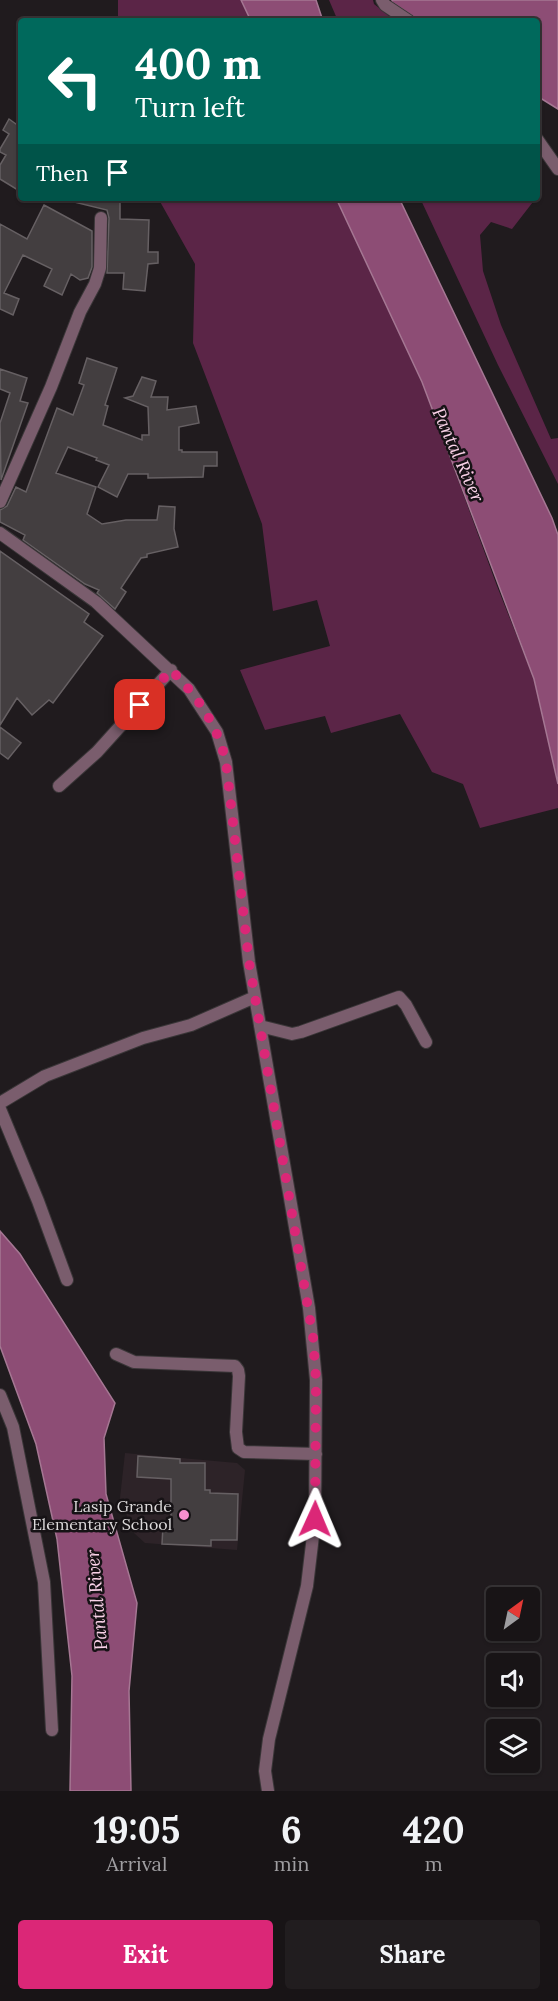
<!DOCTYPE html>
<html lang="en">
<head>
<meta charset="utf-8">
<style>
  body { margin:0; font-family:Lora,serif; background:#211d1f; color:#f1f3f6; height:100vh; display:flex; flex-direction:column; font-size:22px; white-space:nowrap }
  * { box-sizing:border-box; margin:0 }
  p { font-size:20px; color:#9f9ea1 }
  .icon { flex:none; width:33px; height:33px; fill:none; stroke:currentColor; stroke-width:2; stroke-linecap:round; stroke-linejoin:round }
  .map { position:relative; height:1791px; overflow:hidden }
  .details { display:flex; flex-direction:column; background:#181416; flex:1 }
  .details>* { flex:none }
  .hud { position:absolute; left:18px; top:18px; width:522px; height:183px; border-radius:6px; box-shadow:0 2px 4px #0004,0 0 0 2px #363335; background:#00695c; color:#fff; overflow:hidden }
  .needle { width:39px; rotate:33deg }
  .buttons { position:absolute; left:486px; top:1587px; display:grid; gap:12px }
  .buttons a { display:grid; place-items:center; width:54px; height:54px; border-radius:6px; background:#181416; box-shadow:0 2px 4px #0004,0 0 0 2px #363335; font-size:30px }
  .pin { position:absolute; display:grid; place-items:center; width:51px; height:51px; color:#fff; margin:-26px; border-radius:12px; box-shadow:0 3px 9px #0006 }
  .me { position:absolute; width:66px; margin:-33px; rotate:1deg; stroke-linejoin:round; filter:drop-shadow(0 0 4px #0008) }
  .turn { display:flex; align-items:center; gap:21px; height:126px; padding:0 18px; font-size:27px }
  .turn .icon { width:78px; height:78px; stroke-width:2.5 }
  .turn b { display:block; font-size:42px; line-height:51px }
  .then { display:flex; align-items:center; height:57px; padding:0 18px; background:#0003; gap:12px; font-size:22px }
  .eta { display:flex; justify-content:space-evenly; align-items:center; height:102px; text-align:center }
  .eta b { font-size:36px; font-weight:700; line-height:42px }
  .button { display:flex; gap:12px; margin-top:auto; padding:12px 18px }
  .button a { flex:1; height:69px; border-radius:6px; background:#db2777; color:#fff; font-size:24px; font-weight:700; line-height:69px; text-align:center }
  .button a+a { background:#211d1f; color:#f1f3f6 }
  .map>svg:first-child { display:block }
  .built { fill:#2d2328 }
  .green { fill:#5b2547 }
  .water { fill:#8d4d75; stroke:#a57793; stroke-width:1.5 }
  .building { fill:#433e40; stroke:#666063; stroke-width:1.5 }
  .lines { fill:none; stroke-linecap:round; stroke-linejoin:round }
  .minor-casing { stroke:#3a3638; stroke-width:14 }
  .minor { stroke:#7a5d6d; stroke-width:12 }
  .route { stroke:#db2777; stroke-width:10; stroke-dasharray:0 18 }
  .poi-dot { fill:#f790cf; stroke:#161215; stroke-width:2 }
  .labels { text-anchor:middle; stroke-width:5; stroke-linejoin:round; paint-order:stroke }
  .poi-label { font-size:16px; fill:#dcd9da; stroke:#161215; text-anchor:end }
  .water-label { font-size:18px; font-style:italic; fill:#fad2e8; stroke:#161215 }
</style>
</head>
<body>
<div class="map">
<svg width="558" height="1791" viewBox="0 0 558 1791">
  <rect width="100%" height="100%" fill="#201b1e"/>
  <path class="built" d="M125,1453L237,1463L245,1470L237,1550L145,1543L134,1533L120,1498Z"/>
  <path class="green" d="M118,0H241L251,21H118Z
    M329,0H373L374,4L395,21H338Z
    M158,198H336L422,382L497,586L534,679L558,784V808L480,828L463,784L432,772L400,714L331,733L325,716L265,730L240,670L330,646L317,600L273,611L262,524L193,343L195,264Z
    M420,198H536L512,229L491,222L480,235L483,271L501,325L551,439L558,438V484L498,365Z"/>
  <path class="water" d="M241,0H316L323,21H251Z
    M392,0H558V109L537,96V21H420L392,2Z
    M336,198H399L552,518L558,535V784L534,679L422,382Z
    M0,1231L20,1254L115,1403L104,1438L106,1494L137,1603L129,1691L131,1791H70L72,1676L57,1539L36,1444L0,1346Z"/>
  <path class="building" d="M21,117V192L0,179V165L6,155L0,152V149L9,134L3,130L9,119L16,124Z
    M75,198H120V219L149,220L148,252H158V263L148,264L145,291L123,289L124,273H107L109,218L107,210L74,202Z
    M44,205L92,231V267L88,278L80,280L71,274L62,295L44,286L52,269L23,255L4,293L19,299L13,315L0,309V224L27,239Z
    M87,358L117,368L105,405L108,406L103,425L142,440V435H149L148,407L125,398L133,396L142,377L156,381L151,397H168L167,410L196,406L199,423L179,427V450H182V452H217V466H204L203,477L148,478V474H128L117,497L98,487L109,465L96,460L97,458L68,447L56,473L96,487L87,514L102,524L126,520H157L159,506L175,507L174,529L178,547L147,554V557L141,558L121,588L126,592L115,609L97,593L99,590L85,584L23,540L25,535L0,522V510L7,506L16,487L26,492L57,408L73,415L84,385L79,383Z
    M0,369L27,378L20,401L28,403L1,480L0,423L10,393L0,389Z
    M0,551L89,614L84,622L103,636L53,703L49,700L32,715L17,698L0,725Z
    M0,727L21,743L8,759L0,753Z
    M138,1456L180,1459V1463H205V1490H210V1493L238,1494L237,1540H211V1546L162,1544L163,1526H171V1479L137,1477Z"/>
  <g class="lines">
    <g class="minor-casing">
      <path id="minor" d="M382,0L385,5L409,21
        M537,139L558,169
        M0,502L51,387L80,312L95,284L100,268L101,218
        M0,533L96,602L189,689L217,732L226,762L249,962L309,1308L316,1380L315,1519L307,1586L269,1739L265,1771L268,1791
        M59,786L97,752L171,670
        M260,1026L292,1034L301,1032L399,997L406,1005L426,1042
        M0,1103L45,1076L143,1038L191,1025L255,997
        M0,1109L38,1201L67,1280
        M116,1354L134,1362L235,1366L238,1370L239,1376L236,1432L238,1448L244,1452L316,1454
        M0,1395L13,1427L44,1582L52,1730"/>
    </g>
    <use href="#minor" class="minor"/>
  </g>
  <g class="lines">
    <path class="route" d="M140,705L171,670C198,697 217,724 226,762L249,962L313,1337L316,1380L315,1519"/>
  </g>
  <circle class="poi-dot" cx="184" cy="1515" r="6"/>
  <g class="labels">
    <g class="poi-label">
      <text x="172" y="1512">Lasip Grande<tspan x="172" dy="18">Elementary School</tspan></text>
    </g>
    <g class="water-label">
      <text transform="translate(458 455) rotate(66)" y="6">Pantal River</text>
      <text transform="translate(97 1600) rotate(-95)" y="6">Pantal River</text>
    </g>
  </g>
</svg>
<div class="buttons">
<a><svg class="needle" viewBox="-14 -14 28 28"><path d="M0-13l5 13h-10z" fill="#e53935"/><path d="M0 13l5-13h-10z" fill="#9f9ea1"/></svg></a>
<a><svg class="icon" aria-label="sound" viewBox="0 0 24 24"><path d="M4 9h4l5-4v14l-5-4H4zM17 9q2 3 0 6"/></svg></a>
<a><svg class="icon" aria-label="layers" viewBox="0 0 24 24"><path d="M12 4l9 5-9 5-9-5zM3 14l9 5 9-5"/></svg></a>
</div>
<div class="pin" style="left:140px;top:705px;background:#d93025"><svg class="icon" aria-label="arrive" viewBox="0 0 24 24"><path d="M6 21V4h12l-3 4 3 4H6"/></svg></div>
<svg class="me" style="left:315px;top:1519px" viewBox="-20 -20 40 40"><path d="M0-17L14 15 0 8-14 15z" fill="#db2777" stroke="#fff" stroke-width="4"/></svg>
<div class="hud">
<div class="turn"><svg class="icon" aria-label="left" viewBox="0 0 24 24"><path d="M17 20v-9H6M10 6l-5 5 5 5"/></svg><div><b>400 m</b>Turn left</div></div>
<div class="then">Then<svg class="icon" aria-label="arrive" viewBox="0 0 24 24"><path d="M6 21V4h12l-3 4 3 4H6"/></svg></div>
</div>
</div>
<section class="details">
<div class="eta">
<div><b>19:05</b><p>Arrival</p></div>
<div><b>6</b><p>min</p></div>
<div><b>420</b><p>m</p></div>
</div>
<div class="button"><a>Exit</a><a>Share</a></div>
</section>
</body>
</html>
